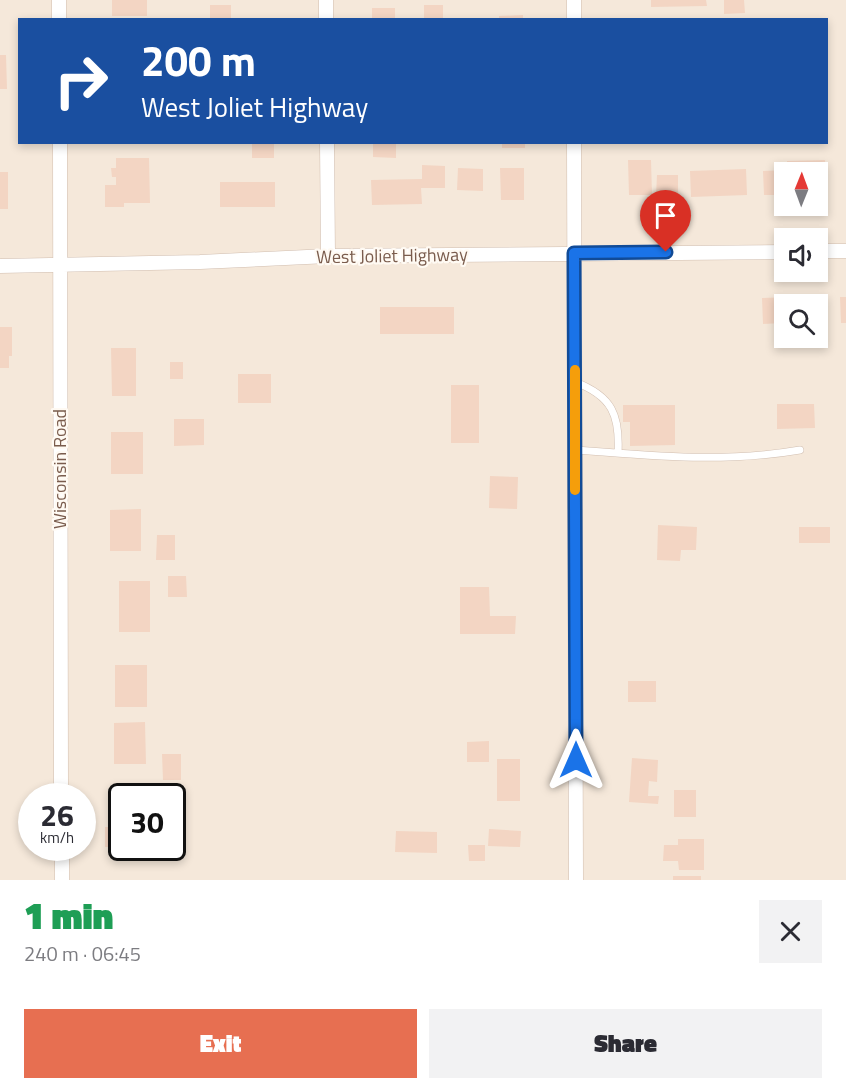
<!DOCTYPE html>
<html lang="en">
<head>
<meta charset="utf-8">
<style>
  body { margin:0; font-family:"Titillium Web",sans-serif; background:#f2f2f3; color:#2b2b33; height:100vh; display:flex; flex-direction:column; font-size:22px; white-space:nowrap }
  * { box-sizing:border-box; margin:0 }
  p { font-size:20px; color:#7c7c81 }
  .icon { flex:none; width:33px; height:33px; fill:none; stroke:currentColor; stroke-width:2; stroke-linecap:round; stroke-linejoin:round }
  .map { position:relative; height:880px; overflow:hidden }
  .sheet { display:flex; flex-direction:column; background:#fff; flex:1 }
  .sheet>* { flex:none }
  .hud { position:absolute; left:18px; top:18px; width:810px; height:126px; border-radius:0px; box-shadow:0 3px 9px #0003; background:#1a4fa0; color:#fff; overflow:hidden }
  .needle { width:39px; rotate:1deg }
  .buttons { position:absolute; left:774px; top:162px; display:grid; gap:12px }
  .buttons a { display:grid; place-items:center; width:54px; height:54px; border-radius:0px; background:#fff; box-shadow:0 3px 9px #0003; font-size:30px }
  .speed { position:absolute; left:18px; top:783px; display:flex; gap:12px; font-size:30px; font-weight:700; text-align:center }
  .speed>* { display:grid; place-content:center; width:78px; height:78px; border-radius:50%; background:#fff; box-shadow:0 3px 9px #0003; line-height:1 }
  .speed small { font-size:15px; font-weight:400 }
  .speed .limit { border:3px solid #111; border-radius:9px; background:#fff; color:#111 }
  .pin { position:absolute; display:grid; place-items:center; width:51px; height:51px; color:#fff; margin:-62px -26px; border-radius:50% 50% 50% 0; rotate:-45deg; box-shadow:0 0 6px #0007 }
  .pin .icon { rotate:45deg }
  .me { position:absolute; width:66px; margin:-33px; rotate:0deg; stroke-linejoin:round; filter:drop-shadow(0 0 4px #0008) }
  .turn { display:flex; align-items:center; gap:21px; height:126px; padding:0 24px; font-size:27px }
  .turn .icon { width:78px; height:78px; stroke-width:2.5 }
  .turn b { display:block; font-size:42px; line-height:51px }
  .round { display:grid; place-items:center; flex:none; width:63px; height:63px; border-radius:0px; background:#f2f2f3 }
  .head { display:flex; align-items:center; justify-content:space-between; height:102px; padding:0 24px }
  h1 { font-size:36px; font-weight:800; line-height:45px; color:#1e9e55 }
  .cta { display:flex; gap:12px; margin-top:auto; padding:12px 24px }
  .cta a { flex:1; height:69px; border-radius:0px; background:#e76f51; color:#fff; font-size:24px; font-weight:800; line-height:69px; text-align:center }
  .cta a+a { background:#f2f2f3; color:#2b2b33 }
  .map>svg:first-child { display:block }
  .residential { fill:#f5e8da; fill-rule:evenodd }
  .building { fill:#f3d5c3 }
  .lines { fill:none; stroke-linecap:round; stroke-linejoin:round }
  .lane-casing { stroke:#d1beb0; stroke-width:8 }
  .street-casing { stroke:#d1beb0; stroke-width:15 }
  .lane { stroke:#fff; stroke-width:7 }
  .street { stroke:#fff; stroke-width:14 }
  .route-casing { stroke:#114b97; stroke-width:15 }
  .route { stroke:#1a73e8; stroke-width:10 }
  .slow { stroke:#f59e0b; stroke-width:10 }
  .labels { text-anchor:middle; stroke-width:4.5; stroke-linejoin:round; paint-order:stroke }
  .street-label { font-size:18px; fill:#7a5c4d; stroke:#fffaf3 }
</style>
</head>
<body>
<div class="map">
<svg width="846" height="880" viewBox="0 0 846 880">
  <rect width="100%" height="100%" fill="#fdf6ec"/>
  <path class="residential" d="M0,0H846V880H0ZM20,20H826V142H20ZM784,172H818V206H784ZM784,238H818V272H784ZM784,304H818V338H784ZM32,796H82V848H32ZM122,796H172V848H122Z"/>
  <path class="building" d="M112,0H147V16H112Z
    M651,0H706L707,6L651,7Z
    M724,0H744L745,13L724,14Z
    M210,5H231V20H210Z
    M424,5H443V20H424Z
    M372,8H395V20H372Z
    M523,15V20H499V16Z
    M0,55H6L7,89H0Z
    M252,142H274V158H252Z
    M373,142H396V158L373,157Z
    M502,142H525V148H502Z
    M116,158H149L150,203H124V207H105V185H116V177H112L111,168H116Z
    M628,160H651L652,195H629Z
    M825,160L826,193L818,194V172H784V195H764L763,171L787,170V161Z
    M422,165L445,166V188H421L422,204L372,205L371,180L422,179Z
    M458,168L483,169V191L457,190Z
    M500,168H524V200H501Z
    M746,169L747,195L691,197L690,171Z
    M0,172H8V209H0Z
    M657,175H678V196H656Z
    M220,182H275V207H220Z
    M819,296V304H784V323L763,324L762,298Z
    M840,297H846V323H841Z
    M380,307H454V334H380Z
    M0,327H12V356H9V368H0Z
    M111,348H136V396H112Z
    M170,362H183V379H170Z
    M238,374H271V403H238Z
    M451,385H479V443H451Z
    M777,404H814L815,428L777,429Z
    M623,405H675V445L630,446V422H623Z
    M174,419H204V445L174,446Z
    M111,432H143V474H111Z
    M490,476L518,477L517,509L489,508Z
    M141,509V551H110V510Z
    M658,525L697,527L696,550H681L680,561L657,560Z
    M799,527H830V543H799Z
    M157,535H175V560H156Z
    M168,576H186L187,597H168Z
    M119,581H150V632H119Z
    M460,587H489L490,616H516L515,634H460Z
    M115,665H147V707H115Z
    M628,681H656V702H628Z
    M145,722L146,764H114V723Z
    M489,741V762H467V742Z
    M162,754H181V780H163Z
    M632,758L658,760L657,782L649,781L648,796H659L658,804L629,802Z
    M497,759H520V801H497Z
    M674,790H696V817H674Z
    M112,799H122V847H105V827H113Z
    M489,829L521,831L520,847L488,846Z
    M396,831L437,832V853L395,852Z
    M678,839H704V870H679L678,861H663L664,845H678Z
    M468,845H485V861H469Z
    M673,876H701V880H673Z"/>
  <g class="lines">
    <g class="lane-casing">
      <path id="lane" d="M575,382C612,396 620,415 618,453
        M575,450C650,456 725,463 800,450"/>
    </g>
    <g class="street-casing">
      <path id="street" d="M59,0V20
        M326,0V20
        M574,20V0
        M60,142L61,796
        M327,142L328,256
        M574,142L576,880
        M818,251H846
        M0,266L200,262L328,256L784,252
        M62,848V880"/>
    </g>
    <use href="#lane" class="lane"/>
    <use href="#street" class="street"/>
  </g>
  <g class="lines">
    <g class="route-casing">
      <path id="route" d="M576,760L574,253L666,252"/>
    </g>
    <use href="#route" class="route"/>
    <path class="slow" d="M575,370V490"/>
  </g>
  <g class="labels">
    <g class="street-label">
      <text transform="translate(392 256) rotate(-1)" y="6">West Joliet Highway</text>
      <text transform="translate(60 469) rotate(-90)" y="6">Wisconsin Road</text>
    </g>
  </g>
</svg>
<div class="buttons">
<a><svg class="needle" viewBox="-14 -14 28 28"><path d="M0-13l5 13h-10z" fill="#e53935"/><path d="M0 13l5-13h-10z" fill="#7c7c81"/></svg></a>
<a><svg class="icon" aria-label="sound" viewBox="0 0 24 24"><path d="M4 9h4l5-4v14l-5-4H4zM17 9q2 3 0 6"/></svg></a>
<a><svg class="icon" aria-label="search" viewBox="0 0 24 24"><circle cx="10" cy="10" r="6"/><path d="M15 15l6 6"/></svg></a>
</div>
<div class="speed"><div>26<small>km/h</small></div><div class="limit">30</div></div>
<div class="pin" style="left:666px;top:252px;background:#d93025"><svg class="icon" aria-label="arrive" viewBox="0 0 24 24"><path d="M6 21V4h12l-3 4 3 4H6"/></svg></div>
<svg class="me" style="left:576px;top:760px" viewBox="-20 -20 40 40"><path d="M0-17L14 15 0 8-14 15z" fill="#1a73e8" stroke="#fff" stroke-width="4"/></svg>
<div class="hud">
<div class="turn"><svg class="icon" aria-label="right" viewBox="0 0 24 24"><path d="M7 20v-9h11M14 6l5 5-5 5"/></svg><div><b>200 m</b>West Joliet Highway</div></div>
</div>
</div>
<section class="sheet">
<div class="head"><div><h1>1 min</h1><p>240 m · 06:45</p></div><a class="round"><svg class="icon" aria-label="close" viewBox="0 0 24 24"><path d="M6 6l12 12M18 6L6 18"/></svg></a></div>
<div class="cta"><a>Exit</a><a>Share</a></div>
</section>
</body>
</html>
